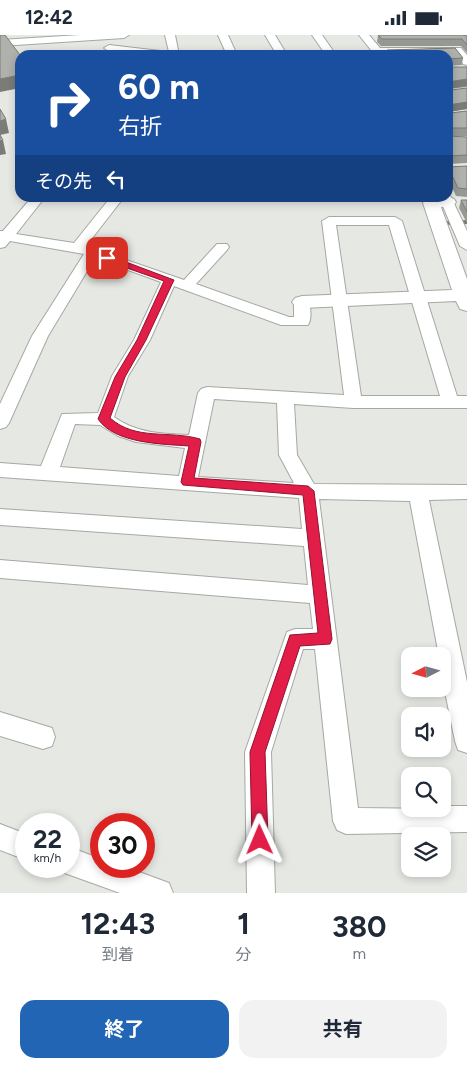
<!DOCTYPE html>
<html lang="ja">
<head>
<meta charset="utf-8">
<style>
  body { margin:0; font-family:Figtree,"Noto Sans JP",sans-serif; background:#f2f2f3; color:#1f2937; height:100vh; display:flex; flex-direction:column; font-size:19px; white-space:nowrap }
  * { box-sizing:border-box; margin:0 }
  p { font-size:16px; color:#747a83 }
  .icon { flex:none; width:28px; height:28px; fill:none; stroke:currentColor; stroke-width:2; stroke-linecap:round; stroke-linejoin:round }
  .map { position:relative; height:858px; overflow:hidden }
  .panel { display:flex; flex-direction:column; background:#fff; flex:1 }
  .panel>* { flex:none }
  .banner { position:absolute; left:15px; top:15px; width:438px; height:152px; border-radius:15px; box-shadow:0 2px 8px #0003; background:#1a4fa0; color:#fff; overflow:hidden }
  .needle { width:32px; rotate:264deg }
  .tools { position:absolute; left:401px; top:612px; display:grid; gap:10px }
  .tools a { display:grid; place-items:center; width:50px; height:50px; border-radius:10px; background:#fff; box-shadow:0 2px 8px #0003; font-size:25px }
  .speed { position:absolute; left:15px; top:778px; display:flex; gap:10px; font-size:25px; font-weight:700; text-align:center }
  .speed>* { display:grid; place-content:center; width:65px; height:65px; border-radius:50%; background:#fff; box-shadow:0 2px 8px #0003; line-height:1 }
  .speed small { font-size:12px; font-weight:400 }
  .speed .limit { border:8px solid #d22; background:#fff; color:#111 }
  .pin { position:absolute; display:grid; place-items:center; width:42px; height:42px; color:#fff; margin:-21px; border-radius:10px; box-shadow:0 2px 8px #0006 }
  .me { position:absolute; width:55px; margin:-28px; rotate:359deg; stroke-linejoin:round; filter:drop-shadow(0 0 4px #0008) }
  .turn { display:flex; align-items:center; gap:18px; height:105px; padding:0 20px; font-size:22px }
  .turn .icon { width:65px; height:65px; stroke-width:2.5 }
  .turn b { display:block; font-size:35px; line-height:42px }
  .then { display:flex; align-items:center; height:48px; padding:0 20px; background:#0003; gap:10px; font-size:19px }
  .eta { display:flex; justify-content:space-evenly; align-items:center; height:85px; text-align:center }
  .eta b { font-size:30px; font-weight:700; line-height:35px }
  .action { display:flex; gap:10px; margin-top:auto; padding:10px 20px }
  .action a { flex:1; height:58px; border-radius:15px; background:#2265b5; color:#fff; font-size:20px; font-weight:700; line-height:58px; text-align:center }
  .action a+a { background:#f2f2f3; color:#1f2937 }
  .status { display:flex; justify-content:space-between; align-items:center; height:35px; padding:0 25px; background:#fff; direction:ltr }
  .status svg { height:14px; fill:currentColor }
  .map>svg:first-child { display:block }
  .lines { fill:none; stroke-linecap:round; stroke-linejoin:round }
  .stream { stroke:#707f66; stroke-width:4 }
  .minor-casing { stroke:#a5a8a3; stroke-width:2 }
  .tertiary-casing { stroke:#a5a8a3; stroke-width:2 }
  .minor { fill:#fff; fill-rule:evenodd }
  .tertiary { fill:#fff; fill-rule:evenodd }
  .wall { fill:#969894 }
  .shaded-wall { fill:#7a7c78 }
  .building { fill:#aeb1ac; stroke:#7a7c78 }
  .route { fill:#e11d48; stroke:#92132f }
</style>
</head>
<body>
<div class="status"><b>12:42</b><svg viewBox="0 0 49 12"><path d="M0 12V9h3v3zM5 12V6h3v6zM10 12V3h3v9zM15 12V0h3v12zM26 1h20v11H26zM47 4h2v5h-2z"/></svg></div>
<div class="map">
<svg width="467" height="858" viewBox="0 0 467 858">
  <rect width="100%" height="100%" fill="#e5e8e3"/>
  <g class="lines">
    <path class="stream" d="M446,191L445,188L467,187"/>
    <g class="minor-casing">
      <path id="minor" d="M80,0H129L124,3L0,11V5Z
        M165,0H175L179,20H143L109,16L104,13L109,10L169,17Z
        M218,0H228L237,20H227Z
        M265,0H275L287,20H277Z
        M312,0H322L336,20H326Z
        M359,0H369L380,13H461L467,20V30L463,29L455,18L375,20Z
        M448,159L451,162L467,196V215L460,211L439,162H448Z
        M32,162H45L16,199L74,208L110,163L117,162L121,166L86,211L184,245L217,209H227L229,212L227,215L196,249L289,282H294V267L297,264H307C311,270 312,284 308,290H281L174,251L150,305L128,341L114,382C136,398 162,399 189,400L198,358L201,354L207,352L344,360L322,186L329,182H395L402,186L457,361H467V373H353L294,369L297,420L314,449L467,450V464L429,465L467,647V718L458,715L455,706L442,642V621H439L410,466L319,464L358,773L442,774V771H467V797L346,799L337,795L333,786L315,614H303L271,717L275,858H247L245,717L287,597L295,594H313L310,568L0,543V525L308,550L304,511L0,490V474L302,494L299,463L0,442V428L41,431L62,379L98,378L112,341L134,305L161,247L95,223L48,301L9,388L6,392L0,394V369L32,301L84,219L10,206L5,212L0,213V196H3ZM336,190H389L440,361H361ZM214,364L277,368L279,420L294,448L198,442ZM75,389L100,390L118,401L136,407L185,413L179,441L60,432Z
        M0,677L52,693L55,702L52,711L43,714L0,701Z
        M0,789L26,799V825L0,815Z
        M69,812L101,824V831H123L169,848L173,858H120L59,836L57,831H69Z"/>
    </g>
    <g class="tertiary-casing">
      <path id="tertiary" d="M448,162L454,164L456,167L454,170L441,172L467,244V276L460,274L456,266L302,273L295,271L292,267L295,263L302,261L452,255L423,168L425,165Z"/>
    </g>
    <use href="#minor" class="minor"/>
    <use href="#tertiary" class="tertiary"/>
  </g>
  <path class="wall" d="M378,0L467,1V18L461,11H381L377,7Z
    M455,13L463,23L462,30L448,31V32H467V52L449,54L450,55L467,53V75V74L449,77L450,78L467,76V101H448L467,102V128L448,129V132L467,131V162L456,161L448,143V20H386L387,15Z
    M461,165H467V188L459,173Z"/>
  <path class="shaded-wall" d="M20,40V53L0,57V44Z
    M467,44V51L448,54V47Z
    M467,67V74L448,77V70Z
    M6,84L9,98L0,100V86Z
    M3,105L6,119L0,120V106Z"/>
  <path class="building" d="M0,0H5L20,20V40L0,44Z
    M378,0H463L467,1V10L462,4H382Z
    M455,13L463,23L448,24V32H467V44L448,47L450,55L467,53V67L448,70L450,78L467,76V93H450L448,101L467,102V120L448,121V132L467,131V154L458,153L448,132V20H390L387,15Z
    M0,74L6,84L0,86Z
    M0,100L3,105L0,106Z
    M461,165H467V177Z"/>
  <path class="route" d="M104,221H110L174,245L146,305L125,342L110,383C136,406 169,395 200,404L201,407L194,443L308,451L314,456L332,604L330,609L300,611L265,717L268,805L266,811L260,813L254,811L252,805L250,717L290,600L318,598L303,460L183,450L181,447L189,411C163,409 115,409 98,384L115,342L137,305L164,246L104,225Z"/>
</svg>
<div class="tools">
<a><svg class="needle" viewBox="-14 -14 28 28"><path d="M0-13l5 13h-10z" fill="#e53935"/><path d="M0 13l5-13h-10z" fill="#747a83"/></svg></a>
<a><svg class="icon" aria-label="sound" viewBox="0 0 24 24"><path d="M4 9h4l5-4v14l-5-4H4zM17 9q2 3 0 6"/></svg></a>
<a><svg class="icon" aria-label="search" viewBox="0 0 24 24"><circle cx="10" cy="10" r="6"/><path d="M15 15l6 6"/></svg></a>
<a><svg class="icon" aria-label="layers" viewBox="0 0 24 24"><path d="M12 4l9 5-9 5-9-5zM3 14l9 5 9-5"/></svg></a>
</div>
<div class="speed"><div>22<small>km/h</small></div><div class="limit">30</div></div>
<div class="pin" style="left:107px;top:223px;background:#d93025"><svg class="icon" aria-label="arrive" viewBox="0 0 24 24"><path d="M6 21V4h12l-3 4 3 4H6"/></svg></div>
<svg class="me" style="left:260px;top:805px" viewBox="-20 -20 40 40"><path d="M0-17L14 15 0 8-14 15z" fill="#e11d48" stroke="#fff" stroke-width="4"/></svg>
<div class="banner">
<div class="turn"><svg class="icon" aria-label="right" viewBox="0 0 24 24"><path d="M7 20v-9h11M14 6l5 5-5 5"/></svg><div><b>60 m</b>右折</div></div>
<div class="then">その先<svg class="icon" aria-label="left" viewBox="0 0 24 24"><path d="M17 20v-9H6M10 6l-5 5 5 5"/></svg></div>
</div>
</div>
<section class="panel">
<div class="eta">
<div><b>12:43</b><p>到着</p></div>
<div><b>1</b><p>分</p></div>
<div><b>380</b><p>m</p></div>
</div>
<div class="action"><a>終了</a><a>共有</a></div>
</section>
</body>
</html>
